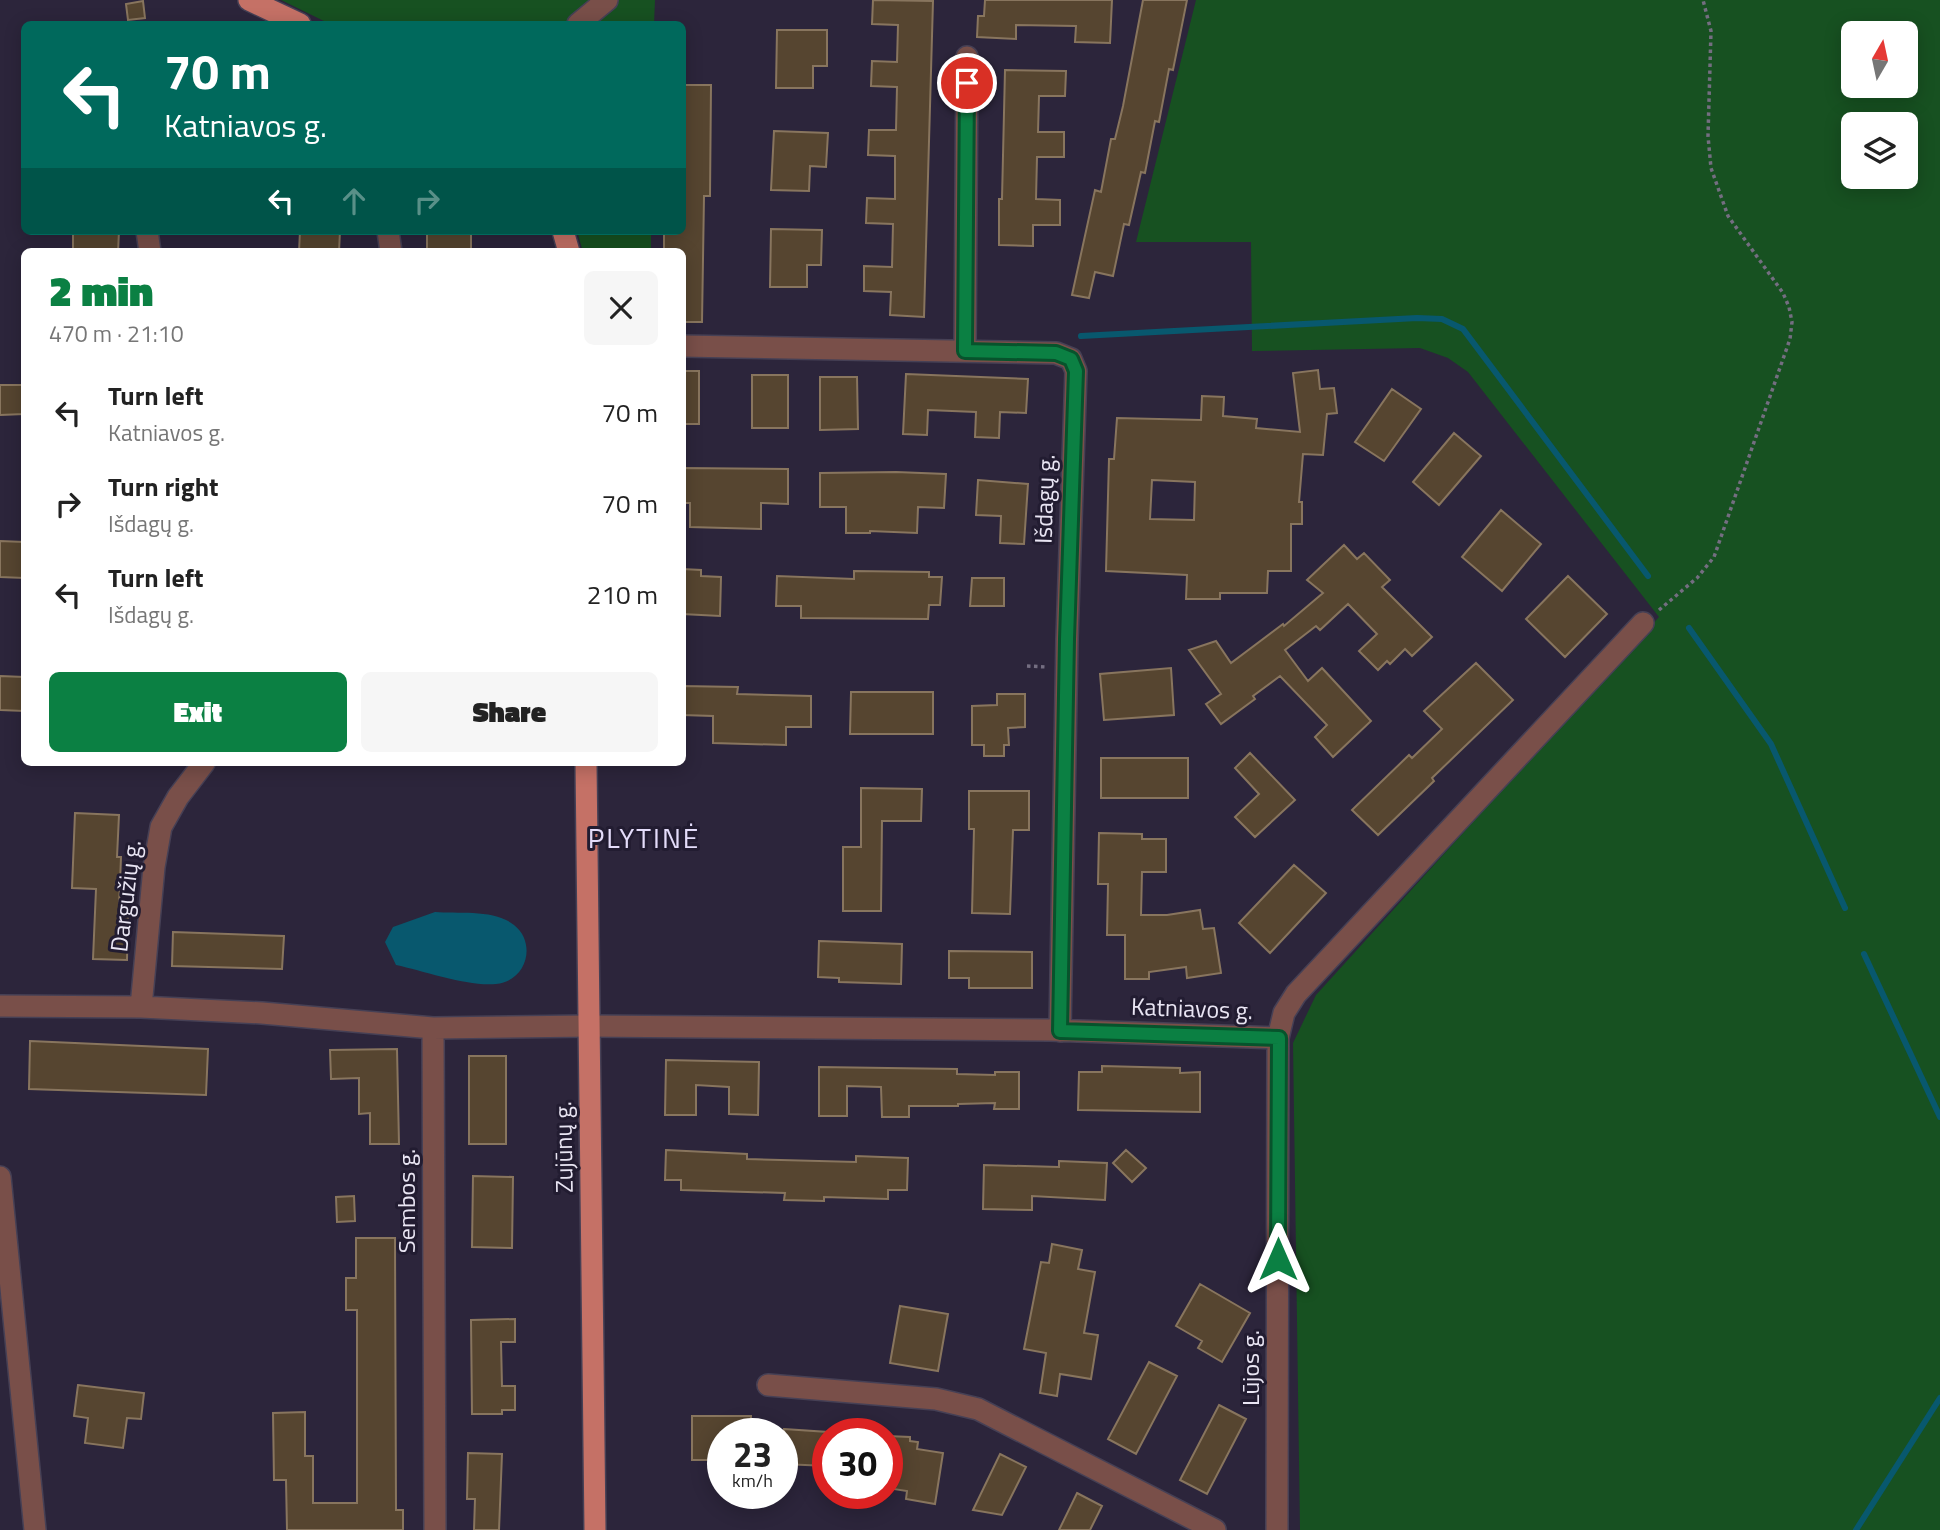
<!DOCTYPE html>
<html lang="en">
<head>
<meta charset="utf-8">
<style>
  body { margin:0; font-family:"Titillium Web",sans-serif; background:#f6f6f6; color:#222; height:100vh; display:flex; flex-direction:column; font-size:26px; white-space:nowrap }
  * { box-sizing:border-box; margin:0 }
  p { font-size:23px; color:#767676 }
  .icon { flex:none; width:38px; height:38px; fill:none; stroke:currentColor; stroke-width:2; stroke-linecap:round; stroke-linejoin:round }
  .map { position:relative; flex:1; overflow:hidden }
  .side { position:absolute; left:21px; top:248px; width:665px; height:518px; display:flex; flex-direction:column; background:#fff; border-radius:10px; box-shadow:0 4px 18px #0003 }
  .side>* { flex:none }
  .guide { position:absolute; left:21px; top:21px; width:665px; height:214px; border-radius:10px; box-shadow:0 4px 18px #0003; background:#00695c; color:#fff; overflow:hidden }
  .needle { width:46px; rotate:9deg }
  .fabs { position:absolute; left:1841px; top:21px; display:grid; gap:14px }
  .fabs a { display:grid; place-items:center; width:77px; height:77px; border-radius:10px; background:#fff; box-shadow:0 4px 18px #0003; font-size:35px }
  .speed { position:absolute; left:707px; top:1418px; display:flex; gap:14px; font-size:35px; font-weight:700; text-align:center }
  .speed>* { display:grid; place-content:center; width:91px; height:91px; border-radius:50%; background:#fff; box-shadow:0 4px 18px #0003; line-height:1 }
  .speed small { font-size:18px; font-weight:400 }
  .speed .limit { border:10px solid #d22; background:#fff; color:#111 }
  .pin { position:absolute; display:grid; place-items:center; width:60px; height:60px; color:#fff; margin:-30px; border:4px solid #fff; border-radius:50%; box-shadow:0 2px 7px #0007 }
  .me { position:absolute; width:77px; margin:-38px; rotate:0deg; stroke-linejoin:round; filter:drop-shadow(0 0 5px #0008) }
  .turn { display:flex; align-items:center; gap:24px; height:147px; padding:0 28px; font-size:32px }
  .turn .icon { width:91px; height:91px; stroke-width:2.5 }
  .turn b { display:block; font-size:49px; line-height:60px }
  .lanes { display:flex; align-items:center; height:66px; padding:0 28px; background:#0003; justify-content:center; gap:35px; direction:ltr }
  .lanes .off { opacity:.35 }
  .round { display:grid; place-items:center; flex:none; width:74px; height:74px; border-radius:10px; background:#f6f6f6 }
  .summary { display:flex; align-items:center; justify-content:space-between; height:119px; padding:0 28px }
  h1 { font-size:42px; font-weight:800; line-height:52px; color:#0b8043 }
  .cta { display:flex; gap:14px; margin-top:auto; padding:14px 28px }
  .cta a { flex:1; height:80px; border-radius:10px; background:#0b8043; color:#fff; font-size:28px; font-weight:800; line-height:80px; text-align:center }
  .cta a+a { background:#f6f6f6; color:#222 }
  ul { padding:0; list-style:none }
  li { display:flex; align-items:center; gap:21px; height:91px; padding:0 28px }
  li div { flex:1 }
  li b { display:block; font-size:26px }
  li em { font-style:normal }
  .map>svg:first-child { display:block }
  .green { fill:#175121; fill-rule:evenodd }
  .water { fill:#08586e }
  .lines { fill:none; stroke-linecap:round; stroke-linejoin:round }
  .stream { stroke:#08586e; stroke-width:6 }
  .building { fill:#564530; stroke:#88755e; stroke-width:2; fill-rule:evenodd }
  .minor-casing { stroke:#464055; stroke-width:24 }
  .major-casing { stroke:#464055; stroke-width:24 }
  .path { stroke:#746e81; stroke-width:3.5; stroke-dasharray:3.5 3.5; stroke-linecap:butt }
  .minor { stroke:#794f49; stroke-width:21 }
  .major { stroke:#c57166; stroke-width:21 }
  .route-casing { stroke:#07532c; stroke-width:18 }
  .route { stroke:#0b8043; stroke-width:12 }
  .labels { text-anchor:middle; stroke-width:6; stroke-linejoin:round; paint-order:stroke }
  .street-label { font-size:24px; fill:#e9e5f3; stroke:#221c31 }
  .quarter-label { font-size:28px; letter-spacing:2px; fill:#e4dcfa; stroke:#221c31 }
</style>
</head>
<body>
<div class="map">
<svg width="1940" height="1530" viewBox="0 0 1940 1530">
  <rect width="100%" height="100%" fill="#2c253b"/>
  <path class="green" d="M281,0H655L654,24H330Z
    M1196,0H1940V1530H1300L1293,1043L1316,995L1659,617L1468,372L1448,358L1420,348L1252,351L1251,242H1136ZM1853,33H1906V86H1853ZM1853,124H1906V177H1853Z
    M577,231H651V252H583Z"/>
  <path class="water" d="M435,912C458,914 495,909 514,925C537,943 527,981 496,984C469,987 424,971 396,965L385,942L393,927Z"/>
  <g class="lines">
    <path class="stream" d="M1081,336L1417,318L1442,319L1463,329L1648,576
      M1689,628L1771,744L1845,908
      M1864,954L1940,1117
      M1856,1530L1940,1398"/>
  </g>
  <path class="building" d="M873,0L933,1L924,317L890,315L891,292L864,291V266L892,267L893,224L866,223L867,198L895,199V156L868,155L869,130H896L897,87L871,86L872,61L897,62L898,25L872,24Z
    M985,0H1112L1110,43L1075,42L1076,26L1016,25V39L977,37L978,16H984Z
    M1143,0H1187L1173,70L1169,69L1159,122L1155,121L1145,173L1141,172L1129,225L1124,224L1113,276L1095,272L1089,298L1072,295L1095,190L1101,192L1111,139H1115L1123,106Z
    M143,1L145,18L128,20L126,4Z
    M777,30H827V66H813V88H776Z
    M1005,70L1066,71L1065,96H1039L1038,132H1064V157H1037L1036,199L1060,200V225H1033V246L999,245V199H1002Z
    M682,85H711L710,196H704L702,322H682V252H664V231H682Z
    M774,131L828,133L826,167L810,166L809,191L771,190Z
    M771,229L822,230L821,265H807V287H770Z
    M73,231H119L118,252H73Z
    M300,231H340L339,252H299Z
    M427,231H471V252H427Z
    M1318,370L1320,389L1334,388L1337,413L1327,414L1323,455L1303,454L1299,502H1302V524H1291V571H1268L1267,593H1220V599H1186L1187,575L1106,571L1109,459H1114L1117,418L1201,420L1202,396L1224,397L1223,416L1257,419L1256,428L1300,432L1293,373ZM1152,480L1195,482L1194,520L1150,519Z
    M682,371H699V424H682Z
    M906,374L1028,379L1026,413L1000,412L999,438L975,437L976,412L928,410L927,435L903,434Z
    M752,375H788V428H752Z
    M820,377H857L858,429L820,430Z
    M0,385H24V414L0,415Z
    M1392,389L1421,409L1384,461L1355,442Z
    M1454,433L1481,456L1439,505L1413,482Z
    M682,468L788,469V504L761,503V529L690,527V503H682Z
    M896,472L946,474L944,508L918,507L917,533L870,531V533H846V507H820V473Z
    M978,480L1028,484L1024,544L1000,543L1001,516L976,515Z
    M1501,510L1541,544L1502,591L1462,557Z
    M0,541L24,542V578L0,577Z
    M1344,545L1357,559L1364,553L1390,580L1382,587L1432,637L1412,656L1405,649L1390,664L1387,661L1378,670L1359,651L1377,634L1348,604L1320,630L1316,626L1285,650L1308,681L1322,668L1371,721L1333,757L1315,737L1327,725L1280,676L1253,696L1255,699L1221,724L1206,704L1221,694L1189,650L1216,641L1231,663L1283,624L1284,626L1323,593L1307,580Z
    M682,569L701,570V576L721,577L720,616L682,614Z
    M854,571L929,572V577H942L940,605H929L928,619L801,618V606H776L777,576L854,579Z
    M1568,576L1607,614L1565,657L1526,619Z
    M972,578H1004V606H970Z
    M1476,663L1513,700L1432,778L1434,781L1378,835L1352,810L1409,755L1412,758L1442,729L1424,711Z
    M1171,668L1174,715L1104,720L1100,674Z
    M0,676L24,677V711L0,710Z
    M682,686L738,687L737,694L811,696V727H786V745L713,743V716L682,715Z
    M851,692H933V734H850Z
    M997,694H1025V727L1008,728L1009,745H1004V756H984V745H972V706L997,705Z
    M1250,753L1295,800L1255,837L1235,817L1259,794L1235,768Z
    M1101,758H1188V798H1101Z
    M861,788L922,789L921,821H882L881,911H843V847H861Z
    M969,791H1029V830H1013L1010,914L972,913L974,829H969Z
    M75,813L119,815L117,857H121L119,908L128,909L127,960L93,959L96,889L72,888Z
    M1099,833L1142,834V839H1166V872H1142L1141,915H1167L1200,910L1203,929L1214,928L1221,973L1187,978L1186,967L1149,972V979H1125V935H1107L1108,884H1098Z
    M1294,865L1326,893L1270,953L1239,923Z
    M173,932L284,936L282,969L172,966Z
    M819,941L902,944L901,984L839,982V978L818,977Z
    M949,951L1032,952V988H969V978H949Z
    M30,1041L208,1049L206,1095L29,1089Z
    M397,1049L399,1144H370V1113L359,1114V1078L331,1079L330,1050Z
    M469,1056H506V1144H469Z
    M666,1060L759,1062L758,1115L729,1114V1087L696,1085V1115H665Z
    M1102,1066L1180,1068V1073L1200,1072V1112L1078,1110L1079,1072H1102Z
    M819,1067L957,1069V1074L995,1075V1072H1019V1109H994L995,1103L958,1104V1106H909V1117H882L881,1087L847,1086V1116H819Z
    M666,1150L747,1154V1159L856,1162V1156L908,1158L907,1190H888V1199L824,1197V1201L784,1200L785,1193L681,1190V1180H665Z
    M1126,1150L1146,1168L1132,1182L1113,1163Z
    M1059,1161L1107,1163L1105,1200L1032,1196V1210L983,1209L984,1165L1059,1167Z
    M473,1176L513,1177L512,1248L472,1247Z
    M354,1196L355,1221L337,1222L336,1197Z
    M356,1238H395L396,1510H403V1530H287L286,1480H274L273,1413L305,1412V1456H313V1503H357V1310H346V1278H356Z
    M1052,1244L1082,1250L1078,1269L1095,1272L1084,1333L1098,1335L1091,1379L1060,1374L1057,1396L1040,1393L1046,1353L1024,1349L1041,1262L1049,1263Z
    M1200,1284L1250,1313L1222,1362L1198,1348L1202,1341L1176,1326Z
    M900,1306L948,1314L938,1371L890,1363Z
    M515,1319V1342H501L502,1386H515V1410H502V1414H472L471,1320Z
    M1149,1362L1177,1376L1136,1454L1108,1439Z
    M78,1385L144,1393L141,1419L127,1418L123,1448L85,1443L88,1418L74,1416Z
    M1219,1405L1246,1419L1207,1494L1180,1480Z
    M692,1416H751L750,1433H723V1460H692Z
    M784,1429L828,1432V1466L782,1464Z
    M887,1436L910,1437V1441L918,1442L917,1449L943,1453L935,1504L906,1499L907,1491L887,1488Z
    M468,1453L502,1454L499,1530H474L475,1499H467Z
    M1000,1454L1026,1467L1002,1515L973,1510Z
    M1077,1493L1102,1506L1090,1530H1059Z"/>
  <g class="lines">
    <g class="minor-casing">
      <path id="minor" d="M578,24L607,0
        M147,231L150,252
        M388,231L391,252
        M682,346L1056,353L1071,359L1076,371L1067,639L1060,1031
        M965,351L967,57
        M0,1006L141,1007L262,1013L433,1028L589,1026L1049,1030L1278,1038
        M141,1007L154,867L161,827L178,797L204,763
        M433,1028L435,1530
        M0,1177L35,1530
        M768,1385L936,1399L978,1409L1215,1530
        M1277,1530L1278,1038L1284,1013L1296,994L1643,623"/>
    </g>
    <g class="major-casing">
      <path id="major" d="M249,0L300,24
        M563,231L569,252
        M586,763L595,1530"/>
    </g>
    <path class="path" d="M1659,610L1697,578L1714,557L1790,339L1792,322L1789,307L1783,293L1728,216L1711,168L1708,136L1711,31L1703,0
      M1027,666L1047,667"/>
    <use href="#minor" class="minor"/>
    <use href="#major" class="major"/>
  </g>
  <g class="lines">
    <g class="route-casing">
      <path id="route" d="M967,83L965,351L1056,353L1071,359L1076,371L1067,639L1060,1031L1279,1038L1278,1259"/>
    </g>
    <use href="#route" class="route"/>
  </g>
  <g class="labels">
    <g class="street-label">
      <text transform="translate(1045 499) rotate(-88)" y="8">Išdagų g.</text>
      <text transform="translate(126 896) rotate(-83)" y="8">Dargužių g.</text>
      <text transform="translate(1192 1009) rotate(2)" y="8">Katniavos g.</text>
      <text transform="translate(564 1147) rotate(-91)" y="8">Zujūnų g.</text>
      <text transform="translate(407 1201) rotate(-90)" y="8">Sembos g.</text>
      <text transform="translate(1251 1368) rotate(-90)" y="8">Lūjos g.</text>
    </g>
    <g class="quarter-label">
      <text x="644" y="848">PLYTINĖ</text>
    </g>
  </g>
</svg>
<div class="fabs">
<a><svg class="needle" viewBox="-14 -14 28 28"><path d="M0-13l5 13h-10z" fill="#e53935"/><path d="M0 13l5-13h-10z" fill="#767676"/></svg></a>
<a><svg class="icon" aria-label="layers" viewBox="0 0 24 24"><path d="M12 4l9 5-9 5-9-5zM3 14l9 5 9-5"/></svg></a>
</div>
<div class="speed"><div>23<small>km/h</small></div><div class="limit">30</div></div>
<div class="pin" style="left:967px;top:83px;background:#d93025"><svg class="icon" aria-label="arrive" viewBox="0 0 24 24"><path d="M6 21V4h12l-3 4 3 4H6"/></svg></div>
<svg class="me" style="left:1278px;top:1259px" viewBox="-20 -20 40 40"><path d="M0-17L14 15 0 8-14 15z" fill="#0b8043" stroke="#fff" stroke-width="4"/></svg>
<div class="guide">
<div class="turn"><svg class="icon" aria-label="left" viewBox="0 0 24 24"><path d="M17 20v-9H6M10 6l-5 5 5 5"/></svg><div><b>70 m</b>Katniavos g.</div></div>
<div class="lanes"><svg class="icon" aria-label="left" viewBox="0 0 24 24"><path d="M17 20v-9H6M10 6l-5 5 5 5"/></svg><svg class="icon off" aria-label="ahead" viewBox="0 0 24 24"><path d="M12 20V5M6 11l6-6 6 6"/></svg><svg class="icon off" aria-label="right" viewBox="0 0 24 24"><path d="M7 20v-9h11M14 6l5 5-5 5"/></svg></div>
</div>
<section class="side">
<div class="summary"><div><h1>2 min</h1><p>470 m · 21:10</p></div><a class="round"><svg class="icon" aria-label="close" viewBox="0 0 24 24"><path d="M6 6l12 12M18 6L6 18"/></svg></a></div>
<ul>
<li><svg class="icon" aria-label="left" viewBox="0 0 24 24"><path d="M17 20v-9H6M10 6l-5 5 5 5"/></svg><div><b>Turn left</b><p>Katniavos g.</p></div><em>70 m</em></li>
<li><svg class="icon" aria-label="right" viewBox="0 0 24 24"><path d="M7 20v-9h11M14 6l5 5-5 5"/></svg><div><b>Turn right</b><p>Išdagų g.</p></div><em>70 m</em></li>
<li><svg class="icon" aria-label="left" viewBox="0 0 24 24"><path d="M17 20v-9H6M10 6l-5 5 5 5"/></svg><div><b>Turn left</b><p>Išdagų g.</p></div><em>210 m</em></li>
</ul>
<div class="cta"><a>Exit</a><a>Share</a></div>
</section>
</div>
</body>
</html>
